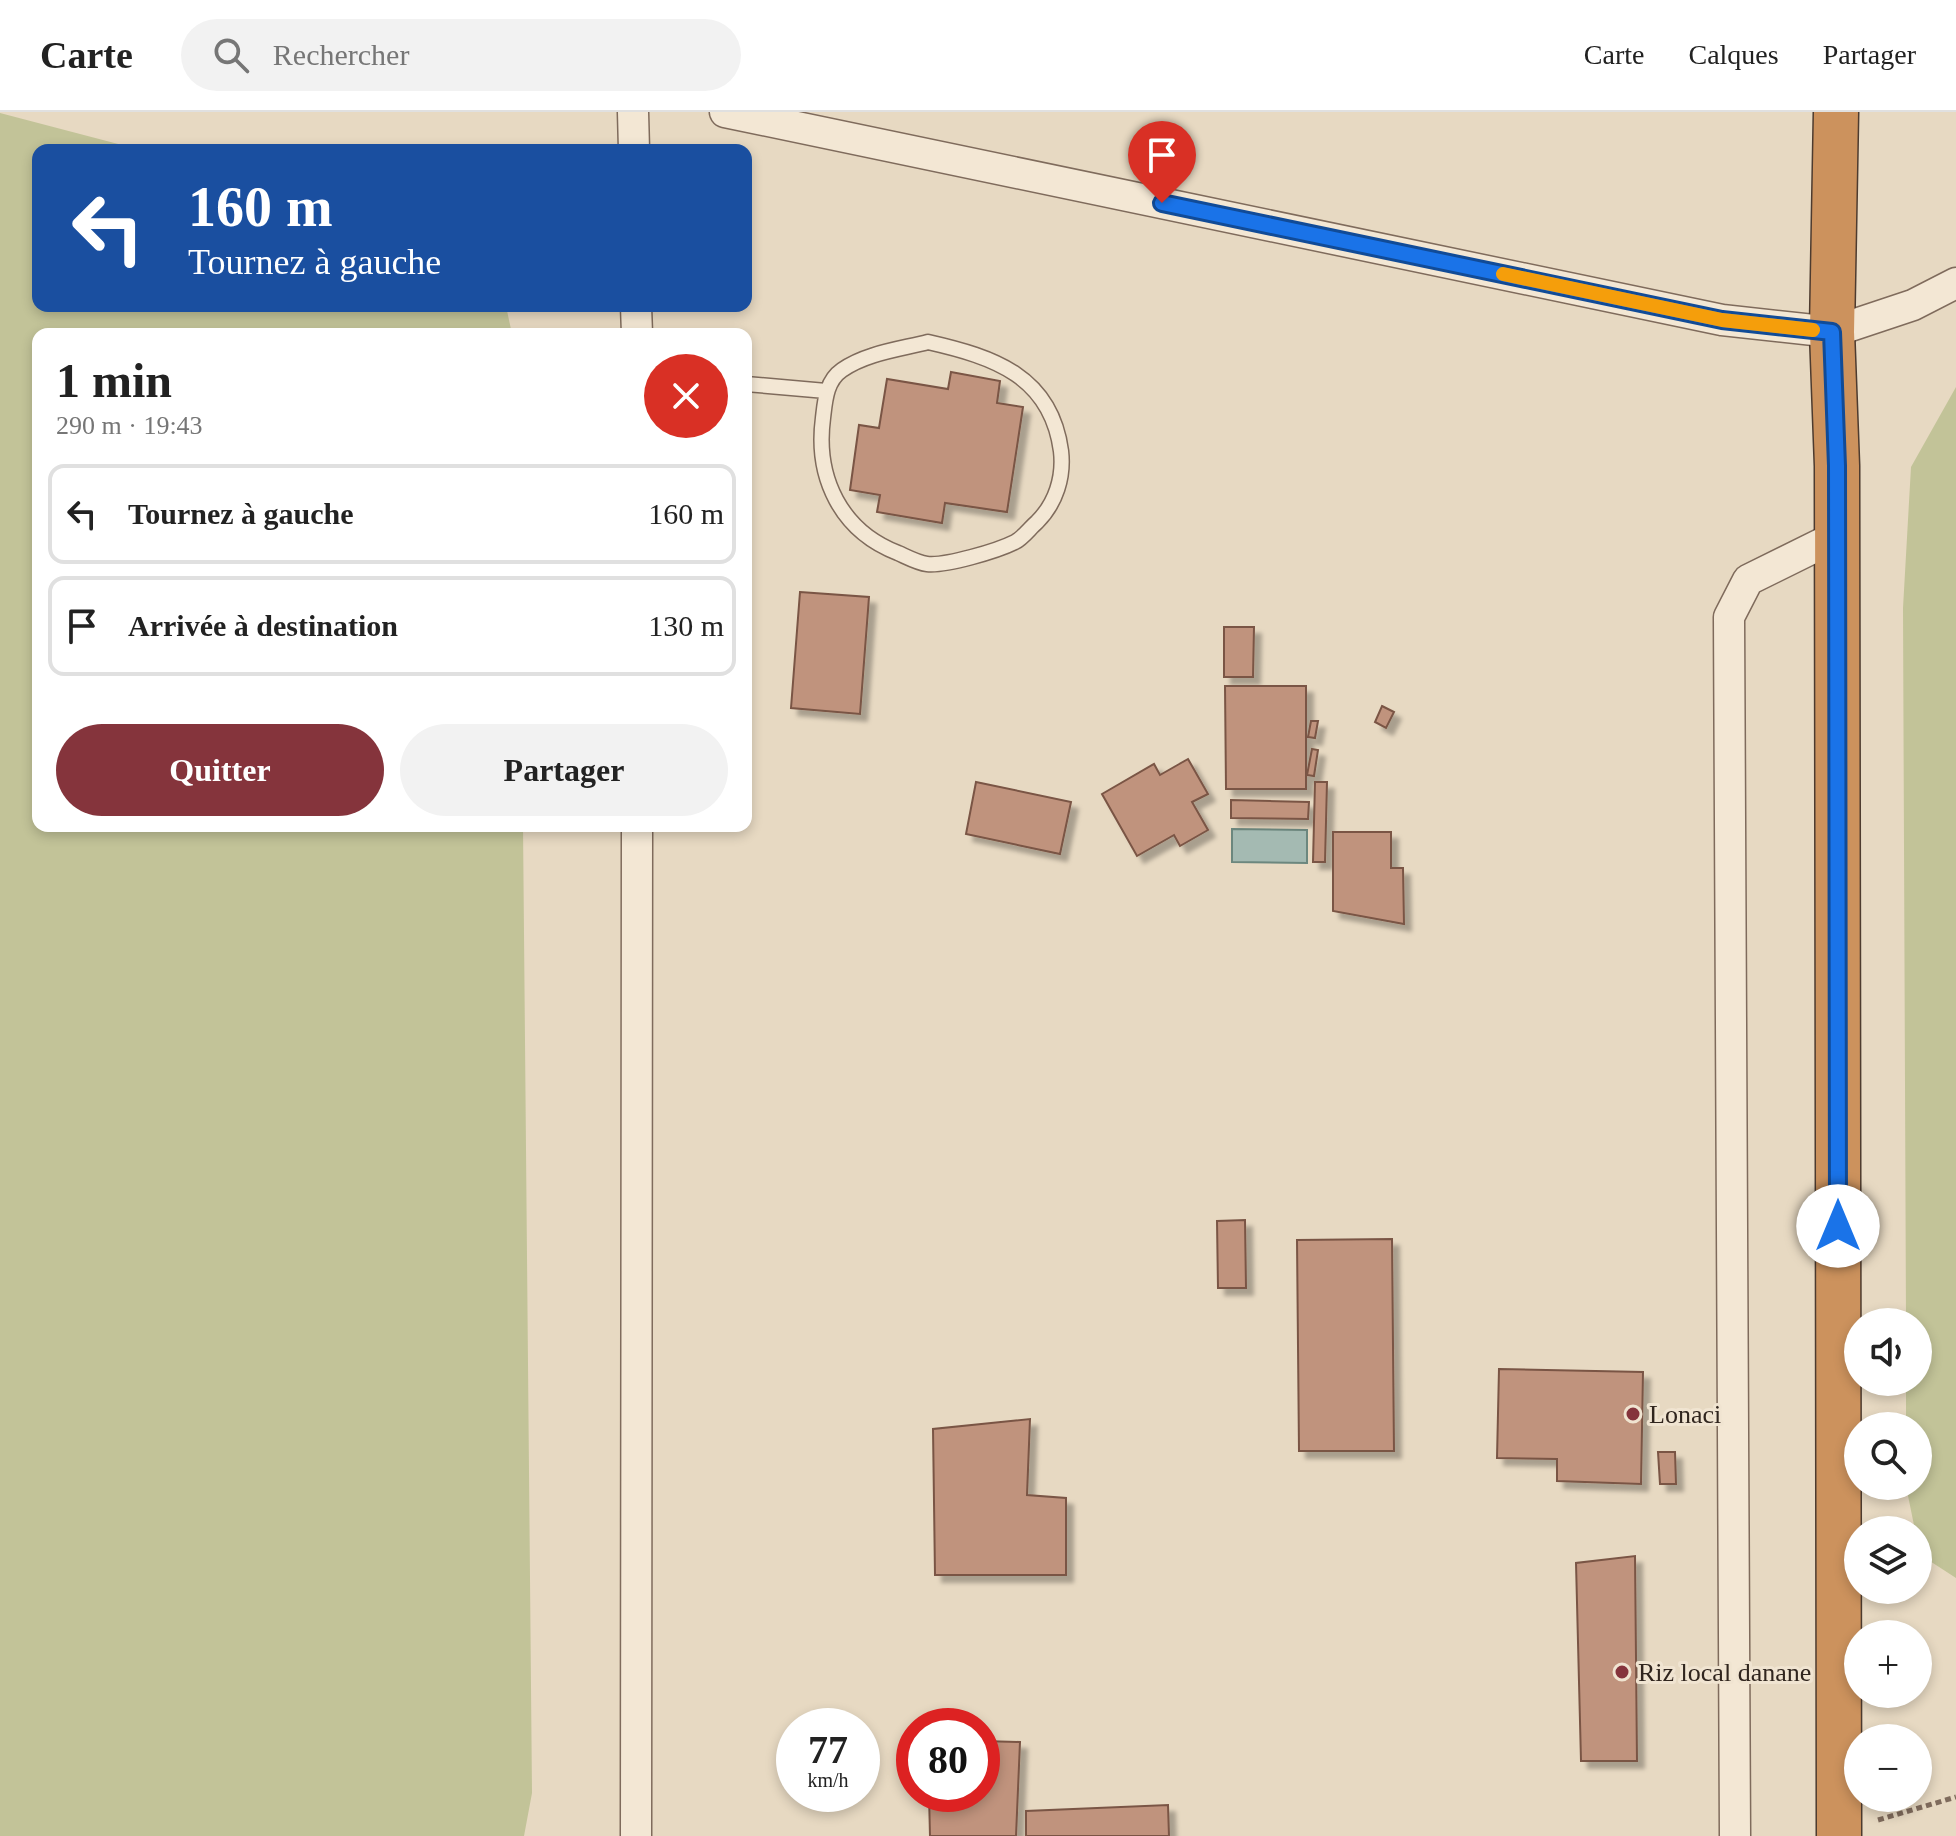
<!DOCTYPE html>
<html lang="fr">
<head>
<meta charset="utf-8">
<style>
  body { margin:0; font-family:"Times New Roman",serif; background:#f2f2f2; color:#222; height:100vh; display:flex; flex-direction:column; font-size:30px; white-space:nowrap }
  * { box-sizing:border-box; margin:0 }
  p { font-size:26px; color:#767676 }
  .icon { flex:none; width:44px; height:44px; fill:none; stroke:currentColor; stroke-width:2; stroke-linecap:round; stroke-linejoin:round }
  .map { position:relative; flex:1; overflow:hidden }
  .drawer { position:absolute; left:32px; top:216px; width:720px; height:504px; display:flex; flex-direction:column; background:#fff; border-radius:16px; box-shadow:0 4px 12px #0003 }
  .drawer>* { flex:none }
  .guide { position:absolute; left:32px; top:32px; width:720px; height:168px; border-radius:16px; box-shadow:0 4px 12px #0003; background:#1a4fa0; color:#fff; overflow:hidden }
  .fabs { position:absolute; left:1844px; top:1196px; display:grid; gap:16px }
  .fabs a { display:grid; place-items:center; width:88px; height:88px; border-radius:50%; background:#fff; box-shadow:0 4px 12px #0003; font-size:40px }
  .speed { position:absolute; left:776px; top:1596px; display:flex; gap:16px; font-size:40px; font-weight:700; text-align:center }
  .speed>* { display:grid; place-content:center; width:104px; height:104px; border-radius:50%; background:#fff; box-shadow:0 4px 12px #0003; line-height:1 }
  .speed small { font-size:20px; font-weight:400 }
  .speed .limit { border:12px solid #d22; background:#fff; color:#111 }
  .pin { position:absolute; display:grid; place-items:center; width:68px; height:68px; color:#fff; margin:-82px -34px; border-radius:50% 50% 50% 0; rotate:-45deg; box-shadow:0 0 8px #0007 }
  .pin .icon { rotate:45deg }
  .me { position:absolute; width:88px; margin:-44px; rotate:0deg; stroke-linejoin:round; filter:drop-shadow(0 0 6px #0008) }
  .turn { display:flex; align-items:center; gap:28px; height:168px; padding:0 24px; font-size:36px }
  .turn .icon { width:104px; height:104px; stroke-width:2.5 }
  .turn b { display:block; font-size:56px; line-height:68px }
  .round { display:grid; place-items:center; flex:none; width:84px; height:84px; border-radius:42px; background:#f2f2f2 }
  .head { display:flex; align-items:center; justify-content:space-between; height:136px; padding:0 24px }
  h1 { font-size:48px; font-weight:700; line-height:60px }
  .primary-button { display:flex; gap:16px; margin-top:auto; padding:16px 24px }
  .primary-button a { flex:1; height:92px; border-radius:48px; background:#85343c; color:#fff; font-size:32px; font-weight:700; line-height:92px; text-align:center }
  .primary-button a+a { background:#f2f2f2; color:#222 }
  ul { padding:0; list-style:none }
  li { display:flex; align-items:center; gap:24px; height:100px; margin:0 16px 12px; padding:0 8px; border:4px solid #e0e0e0; border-radius:16px }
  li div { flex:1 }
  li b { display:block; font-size:30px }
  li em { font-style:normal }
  header { display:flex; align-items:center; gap:48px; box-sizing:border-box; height:112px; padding:0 40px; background:#fff; border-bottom:2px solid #e0e0e0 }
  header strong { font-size:38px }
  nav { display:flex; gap:44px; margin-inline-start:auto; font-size:28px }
  .search { width:560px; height:72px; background:#f2f2f2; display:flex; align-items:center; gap:20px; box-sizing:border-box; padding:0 28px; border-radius:44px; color:#767676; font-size:30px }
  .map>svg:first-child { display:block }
  .green { fill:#c2c398 }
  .water { fill:#a4bab2; stroke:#6c877e; stroke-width:2 }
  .building { fill:#c0937d; stroke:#7a5545; stroke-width:2; filter:url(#shadow) }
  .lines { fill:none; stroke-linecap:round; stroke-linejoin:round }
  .lane-casing { stroke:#7f6b5c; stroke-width:17 }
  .street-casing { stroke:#7f6b5c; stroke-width:33 }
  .highway-casing { stroke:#4d3b2f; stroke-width:47 }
  .path { stroke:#7f6b5c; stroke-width:5; stroke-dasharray:6 4; stroke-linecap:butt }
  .lane { stroke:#f3e7d4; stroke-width:14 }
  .street { stroke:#f3e7d4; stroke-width:30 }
  .highway { stroke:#cc925d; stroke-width:44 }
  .route-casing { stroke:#114b97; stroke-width:20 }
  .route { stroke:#1a73e8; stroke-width:14 }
  .slow { stroke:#f59e0b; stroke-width:14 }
  .poi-dot { fill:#85343c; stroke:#f0e4d1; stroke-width:3 }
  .labels { text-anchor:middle; stroke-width:6; stroke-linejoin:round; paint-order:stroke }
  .poi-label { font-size:26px; fill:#30251e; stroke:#f0e4d1; text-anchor:start }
</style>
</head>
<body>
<header>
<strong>Carte</strong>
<div class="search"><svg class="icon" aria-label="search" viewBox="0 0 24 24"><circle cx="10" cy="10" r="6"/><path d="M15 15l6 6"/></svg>Rechercher</div>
<nav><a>Carte</a><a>Calques</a><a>Partager</a></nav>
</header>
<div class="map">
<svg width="1956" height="1724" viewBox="0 0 1956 1724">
  <defs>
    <filter id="shadow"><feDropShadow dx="7" dy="7" stdDeviation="2" flood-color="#0004"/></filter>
  </defs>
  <rect width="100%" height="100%" fill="#e7d9c2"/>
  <path class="green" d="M0,1L141,38H38V194H506L512,222H38V714H523L532,1681L524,1724H0Z
    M1956,275V1466L1919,1442L1918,1418H1915L1906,1374H1918V1314H1906V1270H1918V1210H1906L1903,496L1911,355Z"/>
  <path class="water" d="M1232,717L1307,718V751L1232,750Z"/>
  <path class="building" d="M951,260L1000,269L997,291L1023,295L1007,400L945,391L942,411L877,400L880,383L850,378L859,313L879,316L887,267L948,277Z
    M800,480L869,485L860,602L791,596Z
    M1224,515H1254L1253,565H1224Z
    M1225,574H1306V677H1226Z
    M1382,594L1394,600L1386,616L1375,610Z
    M1311,609H1318L1315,626L1308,625Z
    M1312,637L1318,638L1314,664L1307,663Z
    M1188,647L1208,682L1192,690L1208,718L1180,734L1174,723L1137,744L1102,682L1154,652L1160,663Z
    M976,670L1071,690L1060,742L966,722Z
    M1315,670H1327L1325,750H1313Z
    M1231,688L1309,690L1308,707L1231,706Z
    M1333,720H1391V756H1403L1404,812L1333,799Z
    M1245,1108L1246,1176H1218L1217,1109Z
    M1392,1127L1394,1339H1299L1297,1128Z
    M1499,1257L1643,1260L1641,1372L1557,1369V1347L1497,1346Z
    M1030,1307L1027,1383L1066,1386V1463H935L933,1317Z
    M1658,1340H1675L1676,1372H1660Z
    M1635,1444L1637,1649H1581L1576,1451Z
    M982,1629L1020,1630L1016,1724H930L929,1682H982Z
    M1168,1693L1169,1724H1026V1699Z"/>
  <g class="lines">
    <g class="lane-casing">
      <path id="lane" d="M928,230C994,245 1051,264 1061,339C1064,365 1056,391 1037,410C1030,416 1023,426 1015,430C997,439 946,454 927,452C918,451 907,445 898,441C841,419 815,366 823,306C825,289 826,269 842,258C866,241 901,237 928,230Z
        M746,272L826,279"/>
    </g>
    <g class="street-casing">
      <path id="street" d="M633,0L634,38
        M725,0L1722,208L1832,220L1913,193L1956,171
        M636,194L637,222
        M636,1724L637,714
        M1735,1724L1729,505L1748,468L1837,424"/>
    </g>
    <g class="highway-casing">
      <path id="highway" d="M1836,0L1832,220L1837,354L1839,1724"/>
    </g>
    <path class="path" d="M1878,1708L1956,1685"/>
    <use href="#lane" class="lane"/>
    <use href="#street" class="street"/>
    <use href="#highway" class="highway"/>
  </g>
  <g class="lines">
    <g class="route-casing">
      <path id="route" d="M1162,91L1722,208L1832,220L1837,354L1838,1114"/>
    </g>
    <use href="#route" class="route"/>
    <path class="slow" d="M1503,162L1722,208L1813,218"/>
  </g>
  <g class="poi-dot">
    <circle cx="1633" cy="1302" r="8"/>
    <circle cx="1622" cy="1560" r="8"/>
  </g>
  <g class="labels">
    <g class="poi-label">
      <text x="1649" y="1311">Lonaci</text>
      <text x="1638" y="1569">Riz local danane</text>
    </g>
  </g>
</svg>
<div class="fabs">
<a><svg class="icon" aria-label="sound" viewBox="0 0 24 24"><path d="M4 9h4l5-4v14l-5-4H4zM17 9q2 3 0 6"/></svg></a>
<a><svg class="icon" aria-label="search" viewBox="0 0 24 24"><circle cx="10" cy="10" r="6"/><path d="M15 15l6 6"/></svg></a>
<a><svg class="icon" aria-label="layers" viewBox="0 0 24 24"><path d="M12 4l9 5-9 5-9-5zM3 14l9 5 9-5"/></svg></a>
<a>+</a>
<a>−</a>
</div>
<div class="speed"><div>77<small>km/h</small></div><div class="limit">80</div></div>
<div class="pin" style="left:1162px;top:91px;background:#d93025"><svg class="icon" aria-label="arrive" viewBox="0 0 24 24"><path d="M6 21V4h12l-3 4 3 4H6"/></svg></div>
<svg class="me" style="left:1838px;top:1114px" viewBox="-20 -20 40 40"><circle r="19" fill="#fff"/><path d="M0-13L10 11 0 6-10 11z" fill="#1a73e8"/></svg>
<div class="guide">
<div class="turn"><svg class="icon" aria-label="left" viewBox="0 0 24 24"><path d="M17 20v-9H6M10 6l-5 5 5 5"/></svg><div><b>160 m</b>Tournez à gauche</div></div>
</div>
<section class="drawer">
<div class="head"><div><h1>1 min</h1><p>290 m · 19:43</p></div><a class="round" style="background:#d93025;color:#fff"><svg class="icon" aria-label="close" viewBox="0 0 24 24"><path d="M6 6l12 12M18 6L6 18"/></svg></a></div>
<ul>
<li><svg class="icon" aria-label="left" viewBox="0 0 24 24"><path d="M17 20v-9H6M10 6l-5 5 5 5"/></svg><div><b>Tournez à gauche</b></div><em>160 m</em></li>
<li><svg class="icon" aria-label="arrive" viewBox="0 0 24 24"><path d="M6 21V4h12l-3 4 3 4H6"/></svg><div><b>Arrivée à destination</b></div><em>130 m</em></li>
</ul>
<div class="primary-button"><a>Quitter</a><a>Partager</a></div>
</section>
</div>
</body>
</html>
